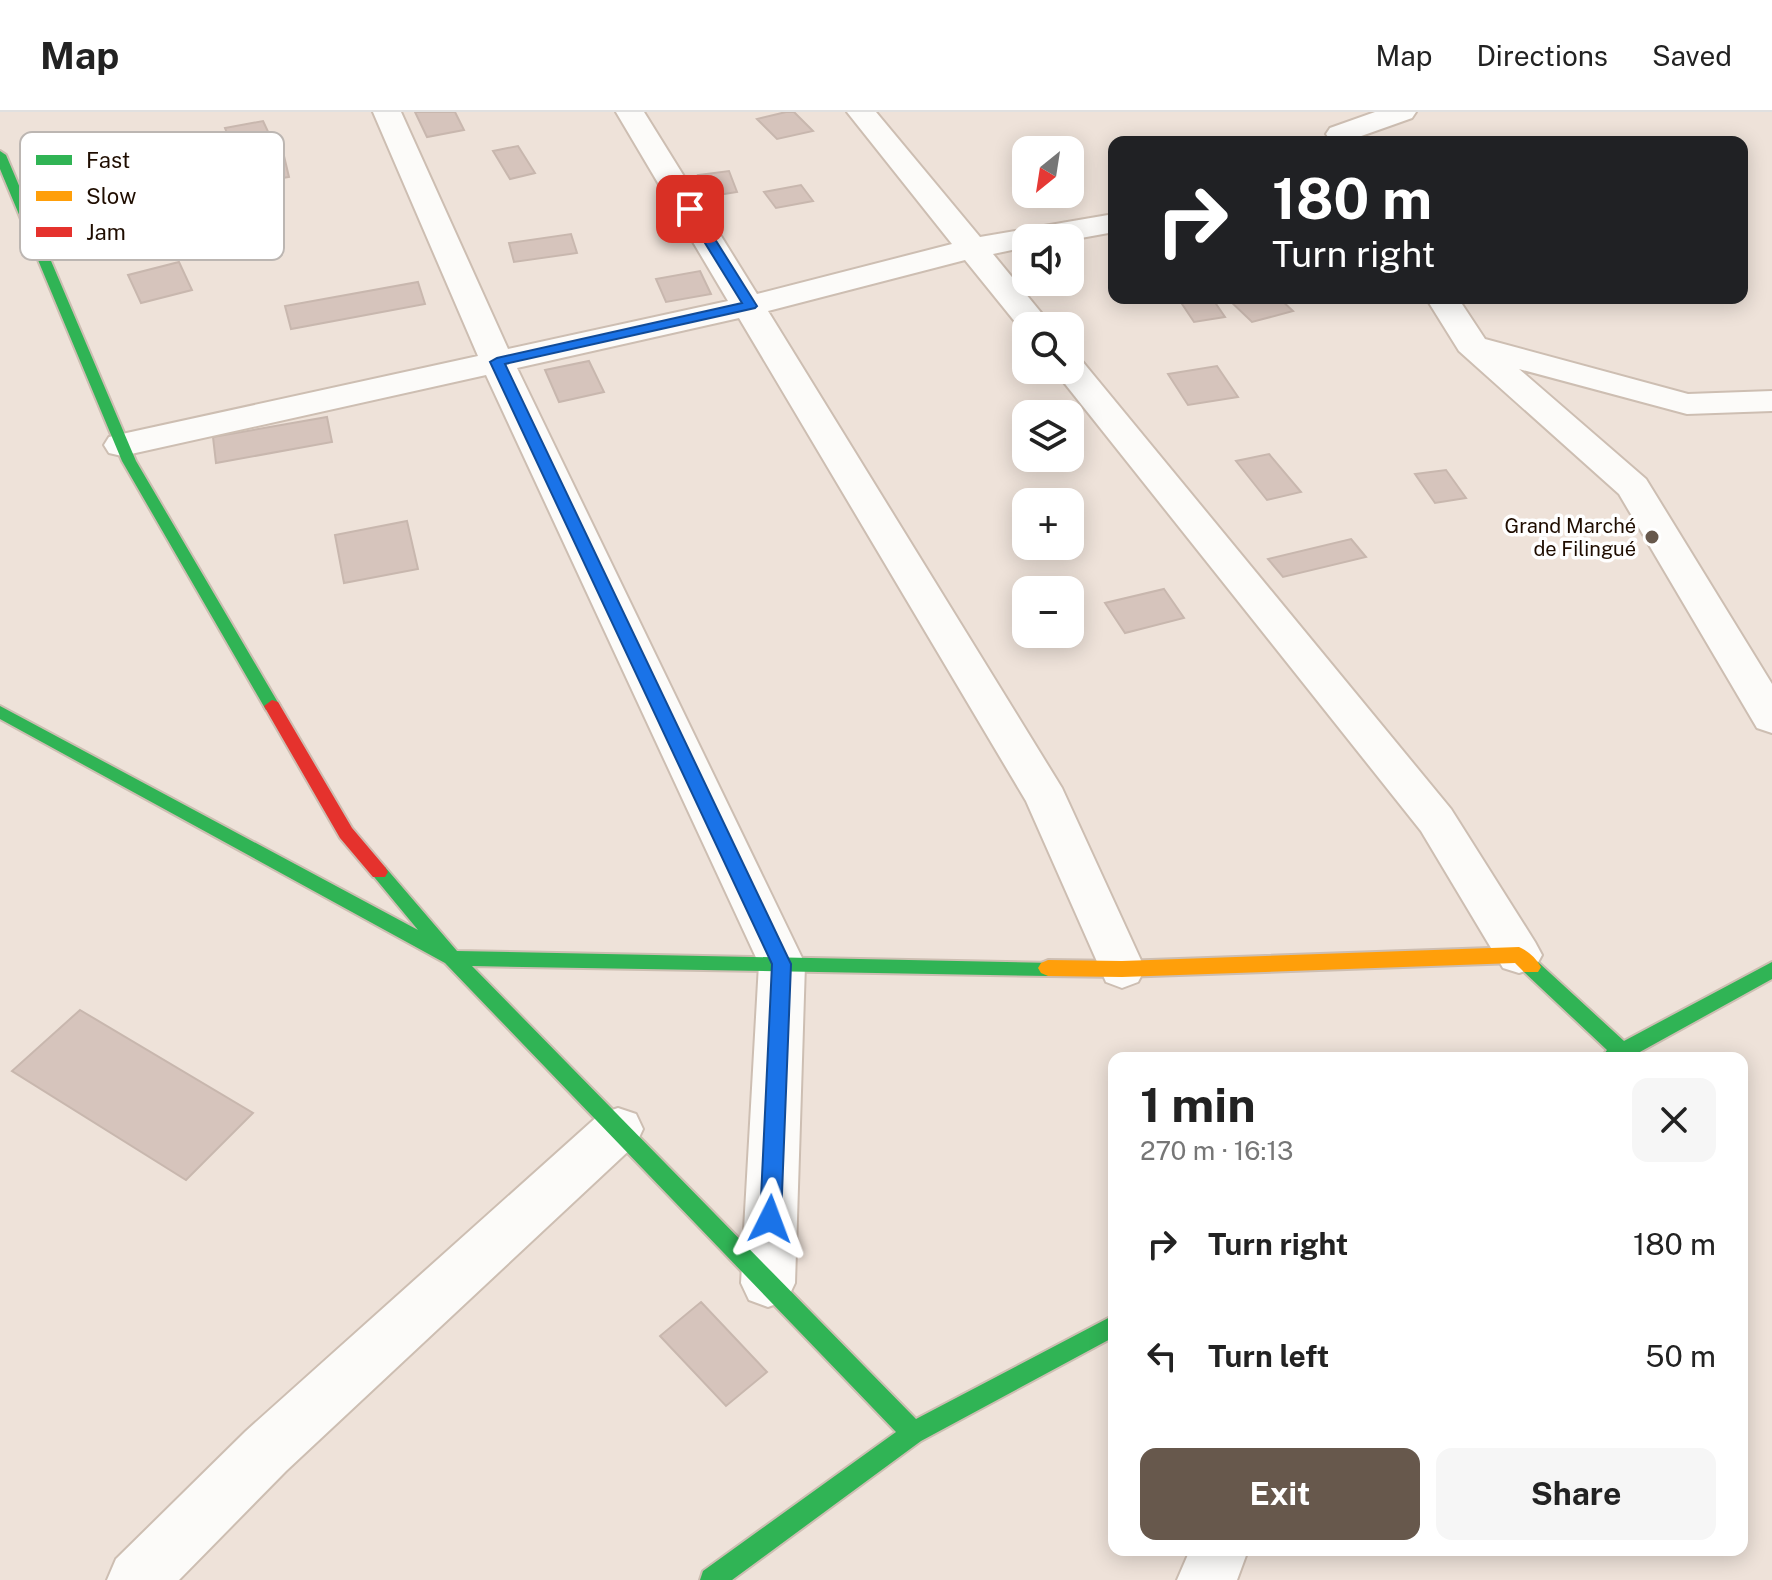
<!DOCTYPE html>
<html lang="en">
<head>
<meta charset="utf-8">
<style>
  body { margin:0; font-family:"Public Sans",sans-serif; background:#f6f6f6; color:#222; height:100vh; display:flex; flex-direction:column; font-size:30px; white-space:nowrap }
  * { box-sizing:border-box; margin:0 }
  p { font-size:26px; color:#767676 }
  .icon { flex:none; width:44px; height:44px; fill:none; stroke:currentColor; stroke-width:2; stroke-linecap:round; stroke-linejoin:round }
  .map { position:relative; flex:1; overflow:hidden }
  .sheet { position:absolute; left:1108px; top:940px; width:640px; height:504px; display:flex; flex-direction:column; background:#fff; border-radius:16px; box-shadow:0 4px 20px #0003 }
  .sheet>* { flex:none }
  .guide { position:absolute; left:1108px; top:24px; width:640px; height:168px; border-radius:16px; box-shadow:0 4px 20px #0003; background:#202124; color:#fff; overflow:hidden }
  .needle { width:52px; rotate:210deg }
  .tools { position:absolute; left:1012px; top:24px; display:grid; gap:16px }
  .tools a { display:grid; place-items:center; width:72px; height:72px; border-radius:16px; background:#fff; box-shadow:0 4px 20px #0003; font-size:40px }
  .pin { position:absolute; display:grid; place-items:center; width:68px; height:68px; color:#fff; margin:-34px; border-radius:16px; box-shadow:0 4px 12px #0006 }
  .me { position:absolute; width:88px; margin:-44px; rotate:3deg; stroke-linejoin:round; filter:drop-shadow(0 0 6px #0008) }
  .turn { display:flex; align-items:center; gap:28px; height:168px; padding:0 32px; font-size:36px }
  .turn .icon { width:104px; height:104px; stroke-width:2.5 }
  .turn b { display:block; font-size:56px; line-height:68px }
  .round { display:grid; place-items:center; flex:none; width:84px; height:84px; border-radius:16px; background:#f6f6f6 }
  .headline { display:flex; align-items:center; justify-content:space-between; height:136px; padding:0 32px }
  h1 { font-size:48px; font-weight:700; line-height:60px }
  .action { display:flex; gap:16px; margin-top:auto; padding:16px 32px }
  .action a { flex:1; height:92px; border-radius:16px; background:#67584c; color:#fff; font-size:32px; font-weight:700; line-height:92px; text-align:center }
  .action a+a { background:#f6f6f6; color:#222 }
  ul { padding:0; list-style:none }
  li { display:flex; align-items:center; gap:24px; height:112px; padding:0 32px }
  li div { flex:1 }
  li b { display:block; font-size:30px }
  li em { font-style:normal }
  header { display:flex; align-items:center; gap:48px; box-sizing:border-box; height:112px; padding:0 40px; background:#fff; border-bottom:2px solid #e0e0e0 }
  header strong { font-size:38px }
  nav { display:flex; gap:44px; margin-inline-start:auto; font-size:28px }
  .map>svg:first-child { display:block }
  .building { fill:#d6c4bc; stroke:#c8b7ae; stroke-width:2 }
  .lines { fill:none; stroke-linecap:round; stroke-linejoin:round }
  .street-casing { stroke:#cdbeb2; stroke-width:4 }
  .fast-casing { stroke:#cdbeb2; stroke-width:4 }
  .slow-casing { stroke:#cdbeb2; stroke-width:4 }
  .jam-casing { stroke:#cdbeb2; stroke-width:4 }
  .street { fill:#fcfbf9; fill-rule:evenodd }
  .fast { fill:#30b455; fill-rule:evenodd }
  .slow { fill:#ff9f0a; fill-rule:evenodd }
  .jam { fill:#e5322d; fill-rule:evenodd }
  .route { fill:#1a73e8; stroke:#114b97; stroke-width:2 }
  .poi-dot { fill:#67584c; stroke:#fff; stroke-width:3 }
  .labels { text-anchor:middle; stroke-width:7; stroke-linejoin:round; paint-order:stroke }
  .poi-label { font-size:20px; fill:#1f0d00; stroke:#fff; text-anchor:end }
  .key { fill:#fff; stroke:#bcb6b2; stroke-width:2 }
  .key-label { font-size:22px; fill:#1f0d00 }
</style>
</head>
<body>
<header>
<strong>Map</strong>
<nav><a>Map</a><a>Directions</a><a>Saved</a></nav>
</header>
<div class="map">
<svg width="1772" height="1468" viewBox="0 0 1772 1468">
  <rect width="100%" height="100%" fill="#eee2d9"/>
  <path class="building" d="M415,0H455L464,18L427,25Z
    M786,0H794L813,19L777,27L757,7Z
    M263,9L271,26L232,34L225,16Z
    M518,34L535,61L510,67L493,39Z
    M284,44L289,65L246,72L241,50Z
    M729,59L737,80L706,85L698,63Z
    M801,73L813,89L776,96L764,80Z
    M571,122L577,141L514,150L509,131Z
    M179,150L192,178L141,191L128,163Z
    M700,159L711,182L666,190L656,167Z
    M418,170L425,192L291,217L285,194Z
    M1178,186H1212L1225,205L1194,210Z
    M1227,186H1279L1293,199L1252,210Z
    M589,249L604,280L559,290L545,258Z
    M1217,254L1238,285L1188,293L1168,262Z
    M327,305L332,330L216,351L213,325Z
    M1269,342L1301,380L1267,388L1236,349Z
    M1446,358L1466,386L1435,391L1415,362Z
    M407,409L418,457L344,471L335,423Z
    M1351,427L1366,445L1283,465L1268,447Z
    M1164,477L1184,506L1125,521L1105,491Z
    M80,898L253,1001L186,1068L12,959Z
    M701,1190L767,1260L726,1294L660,1224Z"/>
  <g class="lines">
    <g class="street-casing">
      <path id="street" d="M373,0H401L508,237L728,189L616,0H644L757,182L952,132L847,0H876L980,125L1114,102V120L1070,128L1026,126V135L993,142L1052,214H1026L1024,221L965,148L768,199L1062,676L1145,857L1138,870L1122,876L1106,870L1026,689L739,206L517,256L805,852L795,1171L787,1188L768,1195L749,1188L741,1171L759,852L486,263L122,344L109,341L104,333L109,325L122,322L478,244Z
        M1375,0H1416L1412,6L1350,28H1330L1326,22L1330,16Z
        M1426,186H1458L1485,227L1688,282L1772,279V299L1687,302L1519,257L1646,367L1772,572V621L1757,616L1619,382L1459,239Z
        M1070,246L1082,249L1451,697L1535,830L1542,843L1535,856L1519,861L1503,856L1421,719L1058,263L1054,258H1070Z
        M618,996L636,1002L643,1017L636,1032L286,1359L179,1468H107L116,1447L246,1319L600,1002Z
        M1190,1438H1248L1237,1468H1177Z"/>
    </g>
    <g class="fast-casing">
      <path id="fast" d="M0,39L6,43L136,349L280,594L278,598H266L122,349L0,57Z
        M0,594L418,818L370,760L373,755H385L457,839L1055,851L1058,856L1055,861L1048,864L472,854L916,1307L1114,1203V1225L921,1329L732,1468H700L703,1459L896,1320L445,851L0,607Z
        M1531,847L1538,850L1624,929L1772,850V867L1629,946H1601L1607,938L1524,860L1521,855L1524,850Z"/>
    </g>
    <g class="slow-casing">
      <path id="slow" d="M1519,835C1528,839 1536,846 1541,855L1538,860H1524L1515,851L1122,865L1048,864L1041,861L1038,856L1041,851L1048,848L1122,849Z"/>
    </g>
    <g class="jam-casing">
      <path id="jam" d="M272,588L278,590L352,716L385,755L388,760L385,765H373L340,726L264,594Z"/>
    </g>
    <use href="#street" class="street"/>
    <use href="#fast" class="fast"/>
    <use href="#slow" class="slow"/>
    <use href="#jam" class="jam"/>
  </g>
  <path class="route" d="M690,93L696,97L757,194L755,196L505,252L791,852L781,1107L778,1114L770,1117L763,1114L760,1107L772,852L490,250L497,246L742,191L684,97Z"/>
  <circle class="poi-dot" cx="1652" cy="425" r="8"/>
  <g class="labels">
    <g class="poi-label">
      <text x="1636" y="421">Grand Marché<tspan x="1636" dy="23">de Filingué</tspan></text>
    </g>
  </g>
  <rect x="20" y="20" width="264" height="128" rx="12" class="key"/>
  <rect x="36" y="43" width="36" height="10" fill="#30b455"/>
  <rect x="36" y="79" width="36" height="10" fill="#ff9f0a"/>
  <rect x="36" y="115" width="36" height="10" fill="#e5322d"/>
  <g class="key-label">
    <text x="86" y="56">Fast</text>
    <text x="86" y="92">Slow</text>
    <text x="86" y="128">Jam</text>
  </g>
</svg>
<div class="tools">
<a><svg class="needle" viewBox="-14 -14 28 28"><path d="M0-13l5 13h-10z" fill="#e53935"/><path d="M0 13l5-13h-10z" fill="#767676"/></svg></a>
<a><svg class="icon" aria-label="sound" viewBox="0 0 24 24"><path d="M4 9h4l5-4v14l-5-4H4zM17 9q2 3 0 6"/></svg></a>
<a><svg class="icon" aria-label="search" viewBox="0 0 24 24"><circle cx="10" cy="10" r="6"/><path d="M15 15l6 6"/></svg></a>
<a><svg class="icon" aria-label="layers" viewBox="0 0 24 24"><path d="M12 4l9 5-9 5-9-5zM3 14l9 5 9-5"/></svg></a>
<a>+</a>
<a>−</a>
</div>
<div class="pin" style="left:690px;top:97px;background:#d93025"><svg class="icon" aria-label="arrive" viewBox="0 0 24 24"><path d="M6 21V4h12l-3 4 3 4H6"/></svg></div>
<svg class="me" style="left:770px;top:1107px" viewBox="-20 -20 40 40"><path d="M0-17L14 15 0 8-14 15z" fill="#1a73e8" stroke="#fff" stroke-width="4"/></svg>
<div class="guide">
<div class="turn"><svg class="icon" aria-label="right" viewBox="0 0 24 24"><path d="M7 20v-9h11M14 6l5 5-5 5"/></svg><div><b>180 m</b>Turn right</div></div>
</div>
<section class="sheet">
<div class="headline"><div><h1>1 min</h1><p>270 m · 16:13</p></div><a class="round"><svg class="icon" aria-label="close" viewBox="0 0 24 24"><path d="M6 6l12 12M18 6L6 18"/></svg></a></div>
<ul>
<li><svg class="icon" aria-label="right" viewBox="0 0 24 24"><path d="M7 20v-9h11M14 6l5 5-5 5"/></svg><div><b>Turn right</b></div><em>180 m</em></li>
<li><svg class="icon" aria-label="left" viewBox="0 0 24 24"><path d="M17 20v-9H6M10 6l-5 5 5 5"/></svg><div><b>Turn left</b></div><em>50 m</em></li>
</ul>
<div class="action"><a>Exit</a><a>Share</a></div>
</section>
</div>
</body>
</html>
